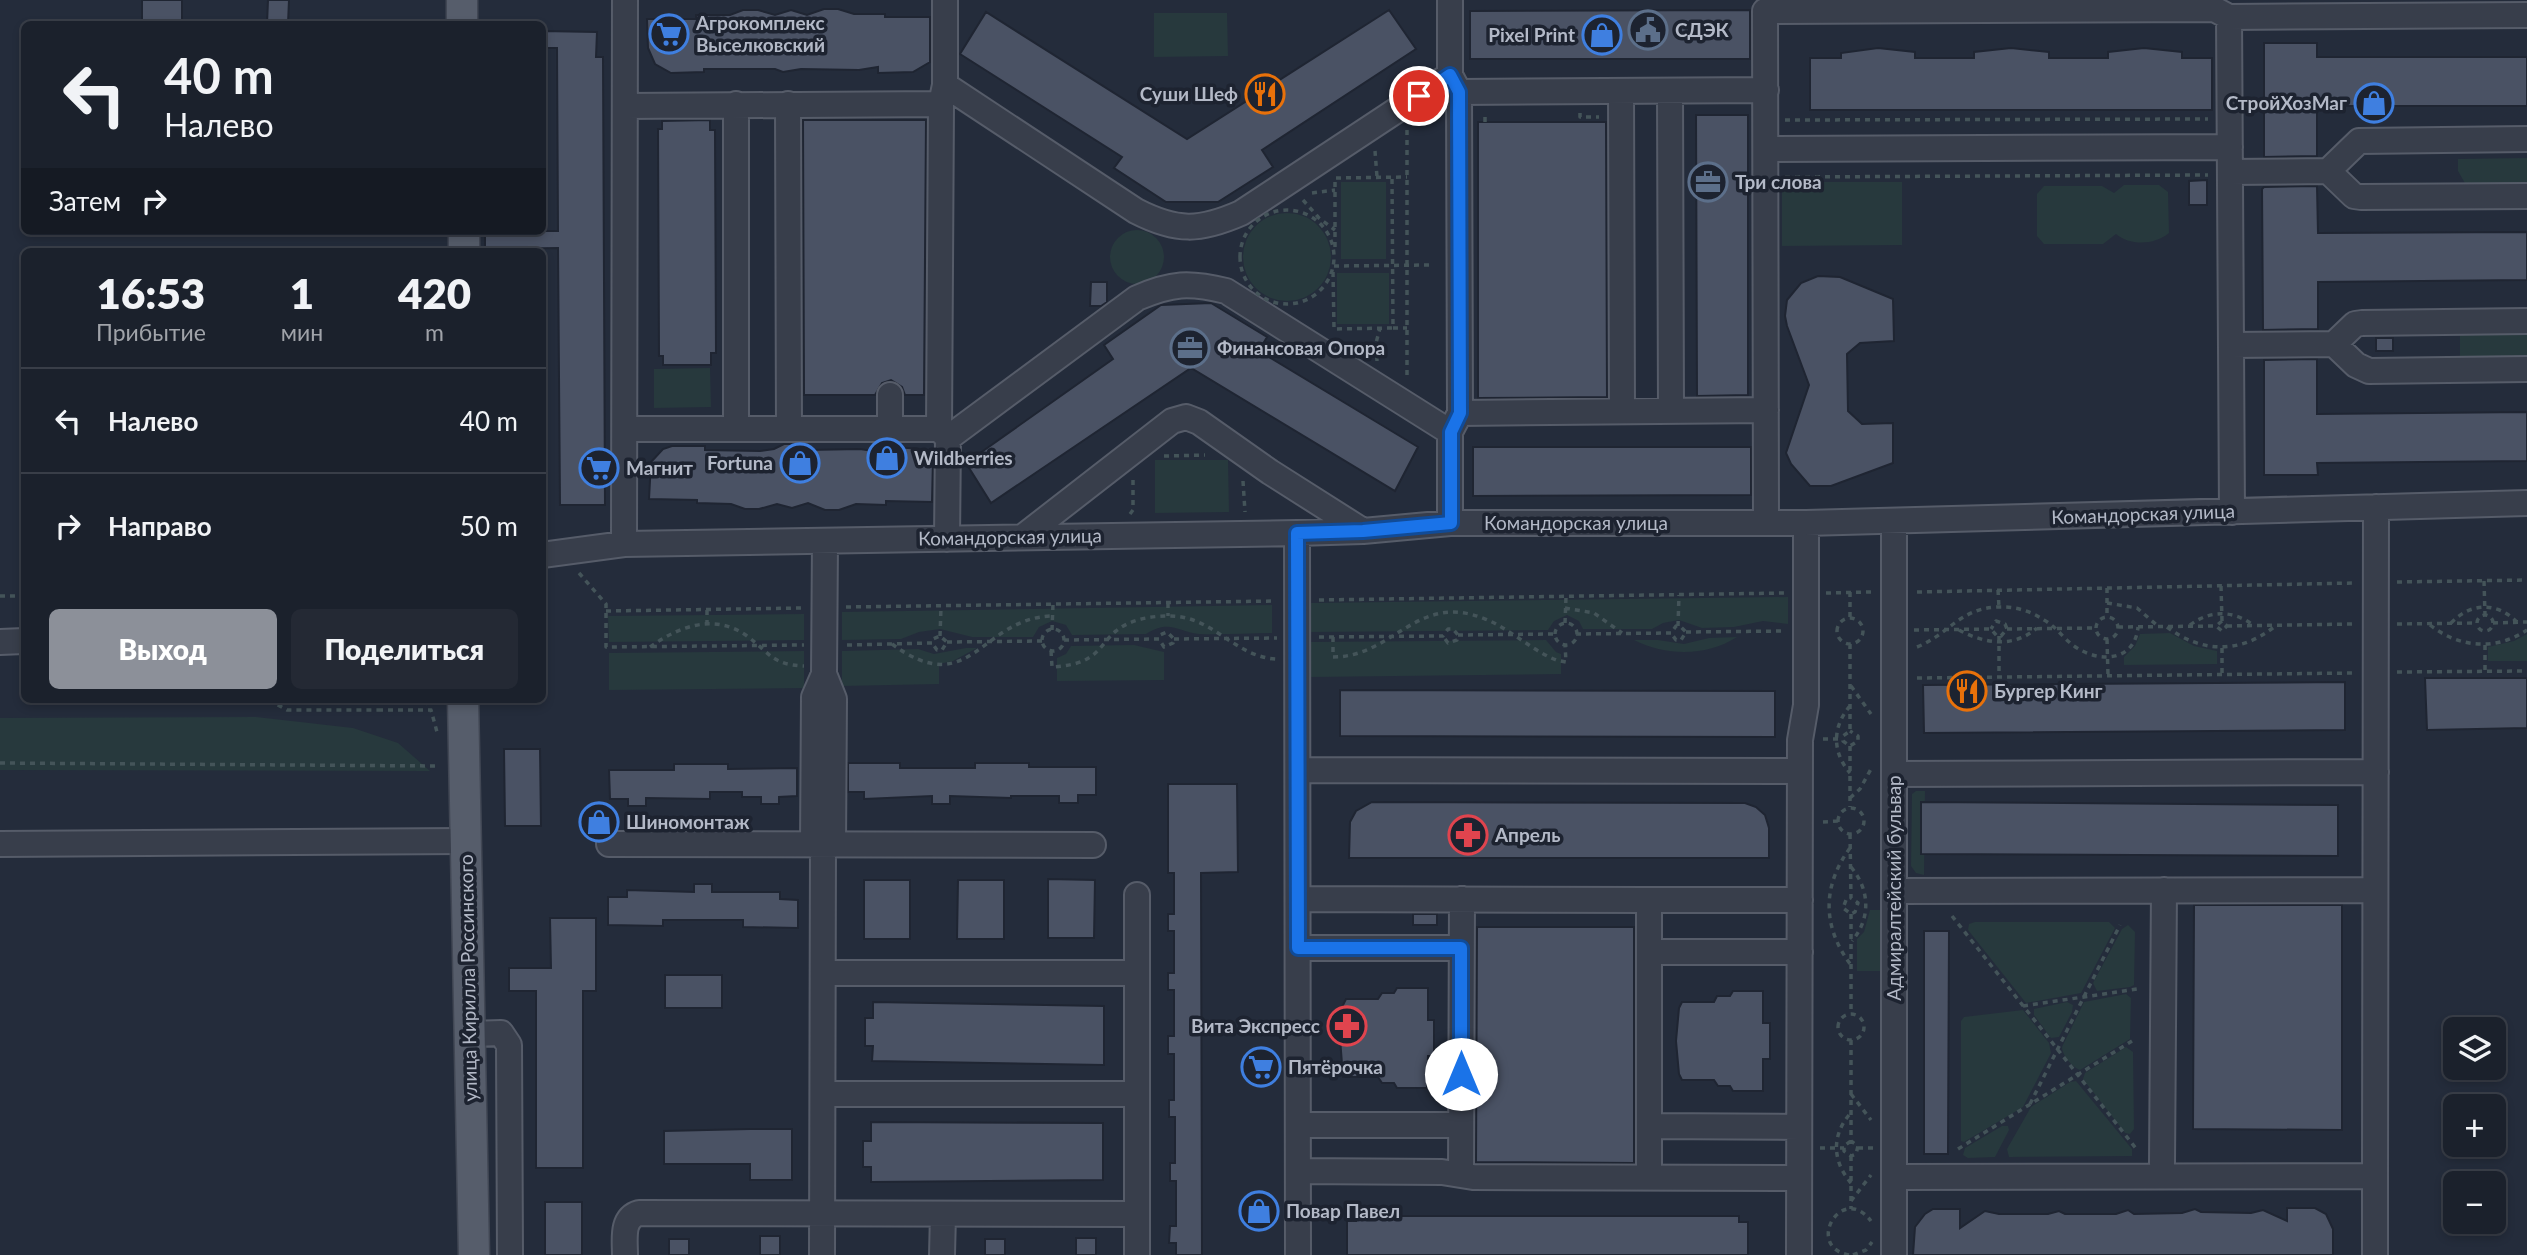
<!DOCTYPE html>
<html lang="ru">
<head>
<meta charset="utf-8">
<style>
  body { margin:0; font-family:Lato,sans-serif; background:#242934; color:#f1f3f6; height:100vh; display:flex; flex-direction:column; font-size:26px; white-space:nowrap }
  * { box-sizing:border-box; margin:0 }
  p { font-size:23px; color:#a0a3a9 }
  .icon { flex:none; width:38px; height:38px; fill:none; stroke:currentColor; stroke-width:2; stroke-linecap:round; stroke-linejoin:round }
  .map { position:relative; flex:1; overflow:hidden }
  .panel { position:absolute; left:21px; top:248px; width:525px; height:455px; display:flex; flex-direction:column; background:#1b212c; border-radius:10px; box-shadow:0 4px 10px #0003,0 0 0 2px #393e48 }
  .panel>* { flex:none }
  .banner { position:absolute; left:21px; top:21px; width:525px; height:214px; border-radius:10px; box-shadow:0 4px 10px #0003,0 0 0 2px #393e48; background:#1b212c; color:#f1f3f6; overflow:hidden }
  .buttons { position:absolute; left:2443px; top:1017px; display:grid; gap:14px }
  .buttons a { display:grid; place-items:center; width:63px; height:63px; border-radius:10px; background:#1b212c; box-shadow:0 4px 10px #0003,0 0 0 2px #393e48; font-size:35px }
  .pin { position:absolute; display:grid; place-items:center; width:60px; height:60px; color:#fff; margin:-30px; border:4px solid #fff; border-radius:50%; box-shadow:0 2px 7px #0007 }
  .me { position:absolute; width:77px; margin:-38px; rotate:0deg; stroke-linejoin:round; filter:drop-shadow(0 0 5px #0008) }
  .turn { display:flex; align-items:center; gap:24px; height:147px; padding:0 28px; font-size:32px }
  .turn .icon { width:91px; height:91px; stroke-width:2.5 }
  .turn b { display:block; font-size:49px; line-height:60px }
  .then { display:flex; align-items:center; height:66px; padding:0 28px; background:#0003; gap:14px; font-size:26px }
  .eta { display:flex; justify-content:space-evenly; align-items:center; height:119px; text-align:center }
  .eta b { font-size:42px; font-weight:800; line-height:49px }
  .action { display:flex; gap:14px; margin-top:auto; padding:14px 28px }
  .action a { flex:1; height:80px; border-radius:10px; background:#8c9099; color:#fff; font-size:28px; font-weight:800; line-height:80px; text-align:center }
  .action a+a { background:#242934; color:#f1f3f6 }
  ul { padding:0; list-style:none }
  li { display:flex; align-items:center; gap:21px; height:105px; padding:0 28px; border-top:2px solid #393e48 }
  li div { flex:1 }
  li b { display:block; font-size:26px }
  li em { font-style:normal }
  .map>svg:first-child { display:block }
  .green { fill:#27393d }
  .building { fill:#4a5264; stroke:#1f2532; stroke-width:2 }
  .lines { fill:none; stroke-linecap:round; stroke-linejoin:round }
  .minor-casing { stroke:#565c69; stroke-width:28 }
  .major-casing { stroke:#414754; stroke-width:33 }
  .path { stroke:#445459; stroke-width:3.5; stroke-dasharray:5 5; stroke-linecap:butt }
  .minor { stroke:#383e4b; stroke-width:24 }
  .major { stroke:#565d6b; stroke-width:30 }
  .route-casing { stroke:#114b97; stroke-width:18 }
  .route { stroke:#1a73e8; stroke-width:12 }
  .labels { text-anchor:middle; stroke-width:7; stroke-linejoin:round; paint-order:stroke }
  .poi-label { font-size:19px; font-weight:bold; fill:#b3b9c7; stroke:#1d2330; text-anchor:start }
  .street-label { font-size:19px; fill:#b3b9c7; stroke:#1d2330 }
</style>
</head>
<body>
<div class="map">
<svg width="2527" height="1255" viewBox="0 0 2527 1255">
  <rect width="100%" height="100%" fill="#242c3b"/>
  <path class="green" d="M1154,13H1227L1228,56L1154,57Z
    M2527,158V185H2466L2458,171V159Z
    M1341,182H1386V259H1341Z
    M1782,182H1902V245L1782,246Z
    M2124,185H2159L2168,192L2169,233C2155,245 2130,246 2116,234L2103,244H2044L2037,236V194L2044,186H2102L2114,193Z
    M1243 257a44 44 0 1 1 88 0a44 44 0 1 1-88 0Z
    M1110 257a27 27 0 1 1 54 0a27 27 0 1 1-54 0Z
    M1337,273H1389V324H1337Z
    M2460,333H2527V362H2460Z
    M710,368L711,407L654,408V369Z
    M1155,460H1228L1229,512L1155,513Z
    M1788,597V624L1763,621L1734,627L1702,628L1679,620L1663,623L1652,629H1583L1579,621L1567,615L1554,621L1548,630L1311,632V603Z
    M1272,605V633C1248,633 1223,635 1199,634C1177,632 1171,619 1146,634L1072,635L1066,625L1052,621L1039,627L1033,637H972L940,629L919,632L901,639L842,640V612Z
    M804,614V640L609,642L608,616Z
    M2170,633L2194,646L2217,651V664L2124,665V657L2135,646L2140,634Z
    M2527,634V661H2488V647L2514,641Z
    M1737,637C1706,657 1666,656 1634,640H1658L1684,644L1709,638Z
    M1546,640L1556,652L1561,654V674L1311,677L1310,642Z
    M1134,645L1164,652V680L1057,681V658L1066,654L1071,646Z
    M966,648H977L953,661L939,664V684L842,686V651L918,649L934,654Z
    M804,651V688L609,690V653Z
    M256,717L353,728L398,743L430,771L0,770V718Z
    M1916,791H1925L1924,875L1916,873L1911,866L1912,794Z
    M1870,910H1886V971H1857V939L1864,932Z
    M1975,922H2109L2115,928L2081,993L2026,1003L1968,930L1969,924Z
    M2128,925L2135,932L2134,985L2130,987L2097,991L2093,983L2122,929Z
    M2126,994L2131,998L2130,1039L2080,1070C2072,1067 2062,1055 2062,1047L2084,1002Z
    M2067,1002L2073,1005L2072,1012L2059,1037L2051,1038L2034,1015V1009Z
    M2023,1010L2049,1043L2051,1053L2023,1107L1964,1142L1961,1141V1021L1964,1017Z
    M2126,1047L2133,1052L2134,1129L2130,1134L2125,1133L2083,1079L2085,1073Z
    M2076,1081L2132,1149V1156L2009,1157L2007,1149L2031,1107L2070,1082Z
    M2002,1126H2008L2009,1130L1995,1157L1968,1158L1963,1155L1965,1148Z"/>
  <path class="building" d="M142,0H182V24H142Z
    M268,0H289L288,24H267Z
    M824,9H838L854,14H885V17H930V62L913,72L878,73V67L859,70L801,69L783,72L775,69H704V72L671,73L655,64L648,48L647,19H696V15H730L743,10H758L775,15L791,10L807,15Z
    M1389,10L1416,49L1262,150L1273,167L1218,202H1166L1114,168L1122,157L960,54L986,12L1187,139Z
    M1750,10V59H1470V11Z
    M542,31L597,32L596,57H603L605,505H560L558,248L485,249V231H558L557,48H542Z
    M2264,43H2317V57H2527V106H2317V156L2264,157Z
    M1878,48L1915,52V58H1974V52L2011,48L2049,52V58H2108V52L2144,48L2182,52V58H2212V110H1810V58H1841V53Z
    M1696,115H1748V395L1697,396Z
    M710,120V130H715L716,353H711V365H663V356H659L658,129H662V121Z
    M803,120H926L924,395H905L902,387L891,380L882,383L875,395H804Z
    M1478,122H1606L1607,397L1478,398Z
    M2207,180V205H2189V181Z
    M2317,186L2318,233L2527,232V280L2318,282V329L2263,330L2262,189L2264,187Z
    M1818,276L1840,277L1893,299L1894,341L1860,343L1847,354L1848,411L1862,424L1893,423V463L1831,486H1810L1791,464L1786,453L1809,385L1787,326L1785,316L1787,300L1801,283Z
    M1091,282H1107V302L1101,306H1090Z
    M1211,303L1267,337L1259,351L1418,447L1395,491L1191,368L991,503L966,463L1113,359L1104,345L1161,305Z
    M2376,338H2393V351H2376Z
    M2317,359V414L2527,412V461L2317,463L2318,475H2264V360Z
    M784,444H798L808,450L860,449L880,452V446L922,449L933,458L932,502L886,501V505L856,504L839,510H825L808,503L792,508L777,504L759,509H745L731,504L697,503V500L649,499L651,462L663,449L672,446H705V450L760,451L774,449Z
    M1473,447H1751V495L1473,496Z
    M2425,678H2527V728L2427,730Z
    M2345,682V730L1924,733L1923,685Z
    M1340,690L1775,691V737L1340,736Z
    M504,749H540L541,826H505Z
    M848,763H900V768H975V763H1029V767H1096V795H1078V803H1059V796H1011V798L950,796V804H932V796L864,799V792H848Z
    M674,764H728V769L797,768V796L779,797V804H761V797H742V792H710V799L646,798V806H628V799H610L609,770H674Z
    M1168,784H1237L1238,872L1201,873L1202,1255H1176V1243H1169L1170,1226H1176V1181H1170V1163H1175V1117H1169V1100H1174V1054H1168V1036H1174V990H1168V973H1174V931H1168V914H1174V873H1168Z
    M1372,802L1745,803L1756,807L1765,815L1769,828V858H1349L1350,822L1356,811Z
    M1921,802L2338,805V856L1921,854Z
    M1048,879L1095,880L1094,938H1048Z
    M864,880H910V939H864Z
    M958,880H1004V939H957Z
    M694,884H712V892H780V899L798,900V928L743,927V920H663V926L608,925V897H627V890L694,892Z
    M2194,905H2342V1130L2193,1129Z
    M1413,914H1437V925H1413Z
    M550,918H596V991H583V1168H536V991H509V968H551Z
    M1477,927H1634V1163L1476,1162Z
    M1924,931H1949L1948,1154H1924Z
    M665,975H722V1008H665Z
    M1397,988H1428V1020H1434V1056H1428L1427,1088H1397L1394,1083H1382L1378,1077H1343L1340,1038L1343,1005L1346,999H1378L1382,993H1394Z
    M1733,991H1763V1023H1770V1059H1763V1091H1733L1730,1086H1718L1714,1080H1682L1679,1074L1676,1041L1679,1008L1682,1002H1714L1717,996H1730Z
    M873,1002L1104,1006V1065L872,1061L873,1046H865V1018H873Z
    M871,1122L1103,1123V1180L871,1182V1167H863V1141H871Z
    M750,1129H792V1180H750V1164H664V1131Z
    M545,1202H582V1255H545Z
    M2287,1208H2315L2326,1214L2333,1229V1255H1913L1915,1227L1925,1214L1933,1209H1960V1228L1985,1211L1999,1214H2048L2059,1211L2065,1214H2116L2128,1210L2134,1214L2182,1213L2195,1209L2201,1212L2251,1213L2263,1210L2287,1221Z
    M1356,1216H1739V1222H1748V1255H1347V1221H1356Z
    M760,1236H780V1255H760Z
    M1076,1238H1096V1255H1076Z
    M669,1239H689V1255H669Z
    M985,1239H1005V1255H985Z"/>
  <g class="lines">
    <g class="minor-casing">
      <path id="minor" d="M945,0V85L941,104L939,429L948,438L947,539
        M1450,0V75L1459,92L1460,413L1450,432V523
        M2229,17L2232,512
        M945,85L1136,211C1177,232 1200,231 1241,213L1450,75
        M1621,91L1622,411
        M1670,91L1671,411
        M1459,92L1766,90
        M736,104V429
        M788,104L789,429
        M625,106L941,104
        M1766,149L2230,147
        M2328,171L2359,141L2527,139
        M2230,172L2328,171L2354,196L2361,197L2527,196
        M2334,344L2355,324L2362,323L2527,321
        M2231,345L2334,344L2356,365L2369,371L2527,369
        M890,395V429
        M1460,413L1766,410
        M625,429H939
        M948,438L1137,298C1172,283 1189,282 1226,291L1450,432
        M1894,521V1255
        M1766,523L1765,11L2214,9L2229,17L2527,15
        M1297,533L1298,1255
        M1024,536L1172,421L1186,417L1199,422L1270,472L1363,531
        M825,542L824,674L834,699L833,845
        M624,544L625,0
        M542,555L624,544L1297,533L1363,531L1450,523H1806L2527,503
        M0,642L24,641
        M1298,770L1800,771
        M1894,774L2376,772
        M0,844L465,841
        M609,844L1093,845
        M813,845L814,697L824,674
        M1894,891L2375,890
        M1298,899L1649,900V1177
        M1649,900H1800
        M1298,948H1461
        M1649,952H1800
        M823,973H1137
        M470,1034L501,1033L509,1045L510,1255
        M823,1094H1137
        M1298,1125H1461
        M1649,1126L1799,1127
        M2162,1163L2164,890
        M1298,1171L1442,1172L1473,1177L1799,1178
        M1461,1175L1462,899
        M2375,1176L2376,507
        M1894,1177L2375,1176V1255
        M1137,1214V895
        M625,1255C625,1240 621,1218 639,1213L1137,1214V1255
        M822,1255L823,845
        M942,1255L943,1214
        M1799,1255L1800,740L1806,705V523"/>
    </g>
    <g class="major-casing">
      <path id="major" d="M462,0V24
        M464,231V252
        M463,700L474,1255"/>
    </g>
    <path class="path" d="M1580,113V117H1599
      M1785,120L2208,119
      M1485,122V116H1488
      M1407,130V378
      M1375,151L1377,177
      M1785,177L2208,175
      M1312,193L1335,190
      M1303,200L1319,218L1335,230
      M1240 257a47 47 0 1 1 94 0a47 47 0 1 1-94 0Z
      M1335,247V178L1407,177
      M1334,266L1431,265
      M1333,272L1334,329L1393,328L1392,177
      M1393,328H1407
      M1377,361L1376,343L1380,328
      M1164,456L1205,455
      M1243,481L1245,512
      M1130,514L1133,510V478
      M579,573L606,604V647L804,645
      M2484,581L2485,615
      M2397,582L2527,580
      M2221,586L2222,621
      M2107,588V616
      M1998,590L1999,607
      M1850,592V618
      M1917,592L2354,583
      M1826,593L1871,592
      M0,596H24
      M1319,600L1784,593
      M1168,603V616
      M2107,603L2137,608L2159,627
      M846,607L1276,601
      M1565,608L1594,613L1622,633
      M707,610V623
      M606,611L804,608
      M2477 623a8 8 0 1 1 16 0a8 8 0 1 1-16 0Z
      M2096 628a11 11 0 1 1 22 0a11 11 0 1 1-22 0Z
      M1837 631a13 13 0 1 1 26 0a13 13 0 1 1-26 0Z
      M1565,623L1566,597
      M2451,623C2471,602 2497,602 2517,622
      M2493,623L2527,622
      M1555 634a11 11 0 1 1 22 0a11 11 0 1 1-22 0Z
      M2397,624L2477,623
      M2190,625C2210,610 2233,610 2253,625
      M2430,625C2459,648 2496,651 2527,630
      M1678,626L1679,595
      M2227,626L2354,624
      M2118,627L2216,626L2222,631L2227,626L2222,621L2216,626
      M2167,627C2201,653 2240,654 2274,627
      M2007,629L2096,628
      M1042 640a11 11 0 1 1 22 0a11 11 0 1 1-22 0Z
      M1052,630L1053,604
      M1914,630L1991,629L1997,636H2001L2007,629L2005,624L1996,621L1991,629
      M1959,630C1985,644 2014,648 2037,628
      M1686,632L1786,631
      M1576,634L1671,633L1676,626H1680L1686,632L1681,640H1676L1671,633
      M1458,635L1555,634
      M940,636L941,607
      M1999,636V676
      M1319,637L1443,636L1448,629H1453L1458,635L1457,640L1448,643L1443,636
      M1333,637V657C1394,657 1417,591 1485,619C1509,628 1531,650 1556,660L1566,662L1565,645
      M1174,639L1277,638
      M2107,639L2108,675
      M1064,640L1159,639L1160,635L1167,632L1174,639L1173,643L1164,647L1159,639
      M947,642L1043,641
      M892,644C971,702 980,618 1052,616
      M1850,644V731L1843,736V741L1850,746L1858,741V736L1850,731
      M847,645L932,643L933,639L940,636L947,642L942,650H937L932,643
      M2485,645V671
      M650,647C679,626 715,613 747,636C770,653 772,665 804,666
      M1917,647C1948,635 1960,608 1998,607C2014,606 2031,611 2044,620C2057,627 2064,640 2077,648C2101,663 2135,661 2138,627
      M2222,648V674
      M1051,651L1052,667C1066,666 1082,664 1093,655C1102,648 1107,638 1116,631C1129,620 1150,616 1167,616C1212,614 1234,657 1276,659
      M2397,672L2527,671
      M1917,678L2354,673
      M1851,686L1871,714
      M269,700L287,710H378
      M378,700V710H431L437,732
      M426,700L431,710
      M1850,706C1832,727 1832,752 1850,773
      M1823,739H1843
      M1850,746V807
      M0,763L439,766
      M1850,798L1860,789L1871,769
      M1838 821a13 13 0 1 1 26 0a13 13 0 1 1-26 0Z
      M1823,822L1838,821
      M1850,834L1851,898L1858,903L1855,912L1851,914L1843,908L1846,900L1851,898
      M1850,848C1822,886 1822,927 1851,965
      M1851,867C1870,890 1871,918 1852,941
      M1851,914V1014
      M1952,916L2138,1151
      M2023,1006L2137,989
      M1838 1027a13 13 0 1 1 26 0a13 13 0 1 1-26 0Z
      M1851,1040V1141L1858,1146L1856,1154L1851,1156L1844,1151V1146L1851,1141
      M1851,1094L1871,1120
      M2030,1104L2120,925
      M1849,1115C1831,1137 1833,1162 1851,1183
      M1820,1148H1844
      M1858,1148H1873
      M1958,1149L2132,1041
      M1851,1156V1209
      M1851,1201L1871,1175
      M1849,1255C1804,1247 1842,1182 1871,1221
      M1853,1255L1866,1250L1872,1242"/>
    <use href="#minor" class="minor"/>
    <use href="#major" class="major"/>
  </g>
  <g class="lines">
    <g class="route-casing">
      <path id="route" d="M1419,96L1450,75L1459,92L1460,413L1451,432V523L1363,531L1297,533L1298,948H1461V1074"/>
    </g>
    <use href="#route" class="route"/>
  </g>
  <defs>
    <g id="civic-ring" transform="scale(2.0125)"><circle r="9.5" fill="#1d2330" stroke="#5c6f8a" stroke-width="1.5"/><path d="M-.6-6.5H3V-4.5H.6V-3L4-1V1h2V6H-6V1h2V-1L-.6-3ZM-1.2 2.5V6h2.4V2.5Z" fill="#5c6f8a"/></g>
    <g id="supermarket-ring" transform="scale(2.0125)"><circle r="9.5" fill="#1d2330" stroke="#3f7fe0" stroke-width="1.5"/><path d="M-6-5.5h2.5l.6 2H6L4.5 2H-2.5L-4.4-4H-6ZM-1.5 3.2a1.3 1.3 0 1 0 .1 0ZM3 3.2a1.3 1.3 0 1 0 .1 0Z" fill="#3f7fe0"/></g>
    <g id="shop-ring" transform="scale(2.0125)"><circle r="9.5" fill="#1d2330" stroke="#3f7fe0" stroke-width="1.5"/><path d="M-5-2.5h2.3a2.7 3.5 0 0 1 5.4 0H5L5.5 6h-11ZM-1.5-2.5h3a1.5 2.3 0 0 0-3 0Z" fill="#3f7fe0"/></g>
    <g id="restaurant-ring" transform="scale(2.0125)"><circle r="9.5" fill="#1d2330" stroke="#e8710a" stroke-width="1.5"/><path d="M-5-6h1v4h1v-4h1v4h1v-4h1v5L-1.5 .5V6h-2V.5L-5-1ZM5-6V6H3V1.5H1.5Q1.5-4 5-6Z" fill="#e8710a"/></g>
    <g id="office-ring" transform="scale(2.0125)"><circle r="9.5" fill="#1d2330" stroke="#5c6f8a" stroke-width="1.5"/><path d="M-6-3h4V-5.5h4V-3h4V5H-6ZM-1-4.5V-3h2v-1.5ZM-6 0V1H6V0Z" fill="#5c6f8a"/></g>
    <g id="pharmacy-ring" transform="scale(2.0125)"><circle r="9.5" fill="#1d2330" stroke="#e0444e" stroke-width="1.5"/><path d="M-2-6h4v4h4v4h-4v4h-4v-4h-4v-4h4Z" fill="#e0444e"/></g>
  </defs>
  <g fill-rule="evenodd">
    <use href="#civic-ring" x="1648" y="30"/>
    <use href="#supermarket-ring" x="669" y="34"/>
    <use href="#shop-ring" x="1602" y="35"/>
    <use href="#restaurant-ring" x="1265" y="94"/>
    <use href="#shop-ring" x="2374" y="103"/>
    <use href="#office-ring" x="1708" y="182"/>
    <use href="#office-ring" x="1190" y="348"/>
    <use href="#shop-ring" x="887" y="458"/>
    <use href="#shop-ring" x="800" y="463"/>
    <use href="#supermarket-ring" x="599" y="468"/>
    <use href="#restaurant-ring" x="1967" y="691"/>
    <use href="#shop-ring" x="599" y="822"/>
    <use href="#pharmacy-ring" x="1468" y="835"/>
    <use href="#pharmacy-ring" x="1347" y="1026"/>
    <use href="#supermarket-ring" x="1261" y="1067"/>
    <use href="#shop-ring" x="1259" y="1211"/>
  </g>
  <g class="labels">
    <g class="poi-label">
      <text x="696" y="30">Агрокомплекс<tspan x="696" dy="22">Выселковский</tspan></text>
      <text x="1675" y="37">СДЭК</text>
      <text x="1575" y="42" text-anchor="end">Pixel Print</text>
      <text x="1238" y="101" text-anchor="end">Суши Шеф</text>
      <text x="2347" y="110" text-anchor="end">СтройХозМаг</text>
      <text x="1735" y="189">Три слова</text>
      <text x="1217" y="355">Финансовая Опора</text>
      <text x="914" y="465">Wildberries</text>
      <text x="773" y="470" text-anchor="end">Fortuna</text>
      <text x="626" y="475">Магнит</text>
      <text x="1994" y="698">Бургер Кинг</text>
      <text x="626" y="829">Шиномонтаж</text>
      <text x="1495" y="842">Апрель</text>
      <text x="1320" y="1033" text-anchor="end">Вита Экспресс</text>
      <text x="1288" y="1074">Пятёрочка</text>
      <text x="1286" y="1218">Повар Павел</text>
    </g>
    <g class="street-label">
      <text transform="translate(2143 514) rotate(-2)" y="7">Командорская улица</text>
      <text x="1576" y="530">Командорская улица</text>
      <text transform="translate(1010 537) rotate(-1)" y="7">Командорская улица</text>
      <text transform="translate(1894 888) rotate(-90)" y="7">Адмиралтейский бульвар</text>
      <text transform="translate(468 978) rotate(-91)" y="7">улица Кирилла Россинского</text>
    </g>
  </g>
</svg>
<div class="buttons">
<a><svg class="icon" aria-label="layers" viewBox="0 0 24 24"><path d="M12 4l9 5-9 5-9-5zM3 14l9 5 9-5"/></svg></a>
<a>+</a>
<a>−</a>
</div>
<div class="pin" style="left:1419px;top:96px;background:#d93025"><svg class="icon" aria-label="arrive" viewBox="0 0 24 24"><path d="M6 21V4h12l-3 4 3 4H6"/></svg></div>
<svg class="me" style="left:1461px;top:1074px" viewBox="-20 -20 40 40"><circle r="19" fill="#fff"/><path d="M0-13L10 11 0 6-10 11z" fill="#1a73e8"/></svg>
<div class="banner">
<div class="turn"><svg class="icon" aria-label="left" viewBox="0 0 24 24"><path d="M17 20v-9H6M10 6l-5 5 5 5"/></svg><div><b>40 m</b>Налево</div></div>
<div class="then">Затем<svg class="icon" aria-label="right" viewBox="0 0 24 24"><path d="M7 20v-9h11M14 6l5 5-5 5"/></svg></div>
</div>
<section class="panel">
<div class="eta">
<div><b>16:53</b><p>Прибытие</p></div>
<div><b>1</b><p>мин</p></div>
<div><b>420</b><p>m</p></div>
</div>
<ul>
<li><svg class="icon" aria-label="left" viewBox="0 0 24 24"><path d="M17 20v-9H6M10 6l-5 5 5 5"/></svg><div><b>Налево</b></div><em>40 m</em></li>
<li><svg class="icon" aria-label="right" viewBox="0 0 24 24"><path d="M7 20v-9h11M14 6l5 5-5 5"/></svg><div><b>Направо</b></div><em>50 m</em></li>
</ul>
<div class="action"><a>Выход</a><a>Поделиться</a></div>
</section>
</div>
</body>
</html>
